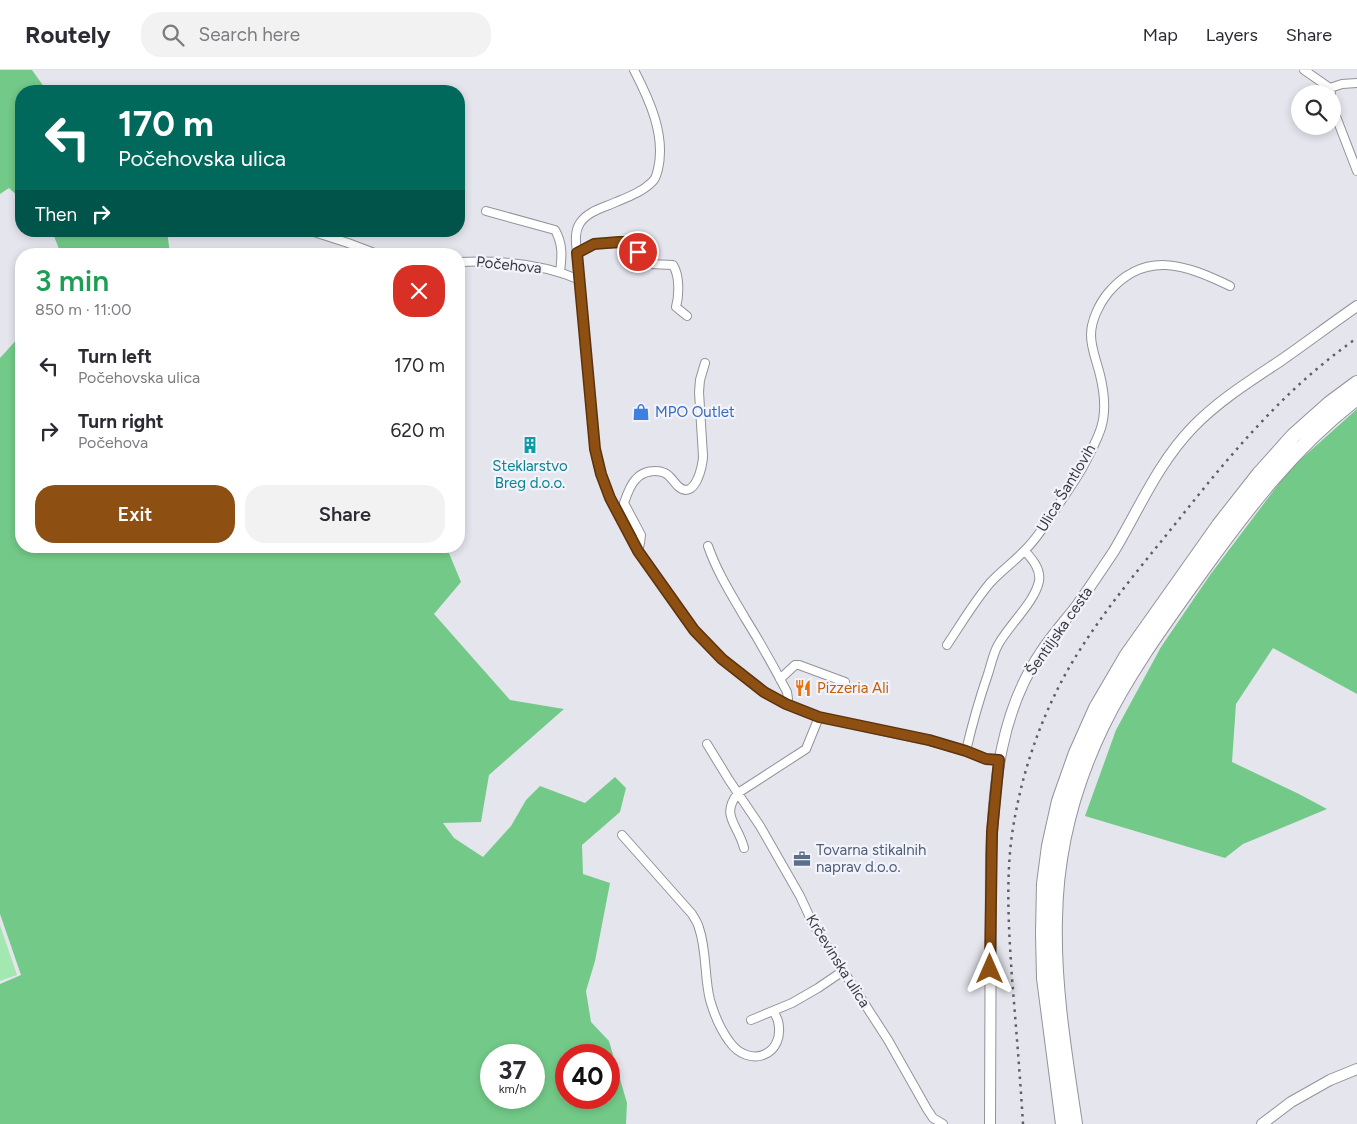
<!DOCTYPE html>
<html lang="en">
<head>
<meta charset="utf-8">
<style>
  body { margin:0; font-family:Figtree,sans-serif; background:#f2f2f3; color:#2b2b33; height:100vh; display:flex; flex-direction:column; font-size:19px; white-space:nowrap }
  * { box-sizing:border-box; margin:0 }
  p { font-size:16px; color:#7c7c81 }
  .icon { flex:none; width:28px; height:28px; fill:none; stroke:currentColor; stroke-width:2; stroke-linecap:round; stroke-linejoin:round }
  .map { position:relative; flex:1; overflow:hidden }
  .side { position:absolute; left:15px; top:178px; width:450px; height:305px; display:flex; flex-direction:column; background:#fff; border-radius:20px; box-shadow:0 2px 8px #0003 }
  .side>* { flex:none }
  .guide { position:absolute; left:15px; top:15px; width:450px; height:152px; border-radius:20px; box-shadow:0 2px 8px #0003; background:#00695c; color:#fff; overflow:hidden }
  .fabs { position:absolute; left:1291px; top:15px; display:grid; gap:10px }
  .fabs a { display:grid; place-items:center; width:50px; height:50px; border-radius:50%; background:#fff; box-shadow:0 2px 8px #0003; font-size:25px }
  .speed { position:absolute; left:480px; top:974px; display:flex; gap:10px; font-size:25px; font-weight:700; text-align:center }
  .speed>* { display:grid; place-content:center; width:65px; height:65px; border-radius:50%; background:#fff; box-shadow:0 2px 8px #0003; line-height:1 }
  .speed small { font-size:12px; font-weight:400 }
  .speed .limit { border:8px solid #d22; background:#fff; color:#111 }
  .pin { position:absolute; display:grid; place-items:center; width:42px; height:42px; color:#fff; margin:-21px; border:2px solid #fff; border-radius:50%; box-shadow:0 1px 5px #0007 }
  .me { position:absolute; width:55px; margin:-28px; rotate:0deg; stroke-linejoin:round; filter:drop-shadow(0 0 4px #0008) }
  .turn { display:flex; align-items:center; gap:18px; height:105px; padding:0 20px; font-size:22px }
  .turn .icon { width:65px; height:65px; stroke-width:2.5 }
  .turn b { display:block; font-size:35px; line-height:42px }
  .then { display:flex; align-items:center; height:48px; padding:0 20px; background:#0003; gap:10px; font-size:19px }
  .round { display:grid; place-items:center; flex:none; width:52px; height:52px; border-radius:20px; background:#f2f2f3 }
  .overview { display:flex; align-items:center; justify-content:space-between; height:85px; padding:0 20px }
  h1 { font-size:30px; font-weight:600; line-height:38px; color:#1e9e55 }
  .primary-button { display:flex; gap:10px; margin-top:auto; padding:10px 20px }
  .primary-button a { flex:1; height:58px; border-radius:20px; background:#8d4f12; color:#fff; font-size:20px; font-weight:600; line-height:58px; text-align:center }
  .primary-button a+a { background:#f2f2f3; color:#2b2b33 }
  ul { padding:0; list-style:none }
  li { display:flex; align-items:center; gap:15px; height:65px; padding:0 20px }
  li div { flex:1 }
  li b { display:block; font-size:19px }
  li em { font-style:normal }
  header { display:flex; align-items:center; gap:30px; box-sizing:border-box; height:70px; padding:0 25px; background:#fff; border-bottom:1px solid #e1e1e2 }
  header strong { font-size:24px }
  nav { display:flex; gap:28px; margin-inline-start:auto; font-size:18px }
  .search { width:350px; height:45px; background:#f2f2f3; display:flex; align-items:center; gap:12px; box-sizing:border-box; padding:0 18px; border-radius:20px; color:#7c7c81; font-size:19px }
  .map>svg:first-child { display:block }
  .green { fill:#a3e8b1 }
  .forest { fill:#73ca88; fill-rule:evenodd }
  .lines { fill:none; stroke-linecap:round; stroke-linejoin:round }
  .street-casing { stroke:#92929a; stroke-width:10 }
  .secondary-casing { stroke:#92929a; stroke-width:12 }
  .highway-casing { stroke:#92929a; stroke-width:16 }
  .street { stroke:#fff; stroke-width:8 }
  .secondary { stroke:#fff; stroke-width:10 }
  .highway { stroke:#fff; stroke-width:14 }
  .rail { stroke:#5e5e63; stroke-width:2.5; stroke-dasharray:2.5 5; stroke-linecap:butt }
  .route-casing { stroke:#5c330c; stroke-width:12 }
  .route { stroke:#8d4f12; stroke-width:9 }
  .labels { text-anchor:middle; stroke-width:4.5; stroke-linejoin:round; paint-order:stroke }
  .street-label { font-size:15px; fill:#3a3a3e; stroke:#f3f3fc }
  .shop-label { font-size:15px; fill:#366cbe; stroke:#f3f3fc; text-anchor:start }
  .culture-label { font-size:15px; fill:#0d838f; stroke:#f3f3fc }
  .food-label { font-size:15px; fill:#c56008; stroke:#f3f3fc; text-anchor:start }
  .service-label { font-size:15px; fill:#4e5e75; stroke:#f3f3fc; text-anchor:start }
</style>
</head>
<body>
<header>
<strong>Routely</strong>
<div class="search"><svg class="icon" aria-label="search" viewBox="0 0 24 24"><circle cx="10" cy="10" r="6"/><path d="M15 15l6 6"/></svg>Search here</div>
<nav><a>Map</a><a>Layers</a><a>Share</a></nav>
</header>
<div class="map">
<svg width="1357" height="1054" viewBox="0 0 1357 1054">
  <rect width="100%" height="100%" fill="#e5e5ee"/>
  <path class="green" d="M0,855L17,905L0,911Z"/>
  <path class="forest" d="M0,0H32L47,21H21V129L9,118L0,124Z
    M52,161H167L170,184H61Z
    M21,261V476H446L461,512L434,544L510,630L564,639L489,705L481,752L443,753L454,768L483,787L511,756L526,730L540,716L585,733L615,707L626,718L620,742L582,775L583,804L610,813L595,891L586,921L591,952L609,971L627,1033L626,1054H0V914L21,905L0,844V288L20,266ZM491,985H534V1028H491ZM566,985H609V1028H566Z
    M1357,339V624L1273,578L1236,634L1232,692L1299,724L1327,739L1243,774L1225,788L1085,746L1116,660L1161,577L1210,505L1290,399Z"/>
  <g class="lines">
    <g class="street-casing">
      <path id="street" d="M634,0C649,29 666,65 658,99C657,103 656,109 652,112C642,122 628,127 616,132C603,138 588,141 580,153C574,162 576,173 577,183L595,379L601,404L610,428L638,481L694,560L722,589L764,622L786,634L819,647L929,671L966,681L986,689L999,691
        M1304,0L1330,18L1331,24
        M1330,18L1342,14L1357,13
        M1332,33L1335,44L1357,101
        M486,141L555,160C563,174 562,186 560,202
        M311,161L348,173L377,184
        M577,183L594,174L627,173L650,194L673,195C680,206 679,226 676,237L687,246
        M459,192C500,190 541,193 580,210
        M708,476C717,502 731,524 745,548C760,572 774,597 787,622L788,629L786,634
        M638,481L640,473L641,465L624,433C626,427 631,414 636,409C643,401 656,399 665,403C671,406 674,413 679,417C695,430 703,396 703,386L699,322L700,310L705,293
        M947,575C961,554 974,532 990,513C1001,501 1015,491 1026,479C1039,466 1049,449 1059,434C1069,419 1080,404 1087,389C1092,379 1098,368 1101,358C1106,342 1104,321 1100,305C1097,292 1091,279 1091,265C1091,251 1099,234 1108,223C1145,179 1186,195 1230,216
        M780,609L795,595H799L845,612
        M707,674L729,710L760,756L800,826L813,854L888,970L927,1039L933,1048L943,1054
        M966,681C972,655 979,630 988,604C991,595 993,584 998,575C1008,556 1035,532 1039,511C1041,499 1032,489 1025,481
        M622,765L692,844C695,849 698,853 699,858C707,881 704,906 710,930C714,944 721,960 729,971C749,1000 786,985 778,951C777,948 775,944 773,941
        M744,778C738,754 720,746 738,723L806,679L819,647
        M751,950L792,933L818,918L843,901"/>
    </g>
    <g class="secondary-casing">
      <path id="secondary" d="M990,1054L991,785C994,713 1000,643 1041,582C1052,565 1066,550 1078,534C1090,517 1102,499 1114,481C1139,439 1158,393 1193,357C1218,331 1250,311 1280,291C1306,273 1331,254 1357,236
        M1262,1054L1291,1032L1330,1010L1357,999"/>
    </g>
    <g class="highway-casing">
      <path id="highway" d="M1063,1054L1044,908L1043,863L1044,814L1049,776L1059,731L1076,683L1096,638L1127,585L1219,455L1259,404L1293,366L1330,333L1357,313
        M1075,1054C1065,986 1053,917 1055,848C1056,782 1073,716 1102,656C1128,602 1165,552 1200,503C1246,439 1294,376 1357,328"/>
    </g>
    <use href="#street" class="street"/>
    <use href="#secondary" class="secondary"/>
    <use href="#highway" class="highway"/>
    <path class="rail" d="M1023,1054C1020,1005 1016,957 1012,908C1009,863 1006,817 1011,772C1019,710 1039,650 1070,596C1100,545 1139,499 1176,453C1230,385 1285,318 1357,268"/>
  </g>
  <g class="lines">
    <g class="route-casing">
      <path id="route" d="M638,182L626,172H619L594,174L577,183L595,379L601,404L610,428L638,481L694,560L722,589L764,622L786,634L819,647L929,670L966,681L986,689L999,690L992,762L990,899"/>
    </g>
    <use href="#route" class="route"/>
  </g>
  <defs>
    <g id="shop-bare" transform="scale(1.35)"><path d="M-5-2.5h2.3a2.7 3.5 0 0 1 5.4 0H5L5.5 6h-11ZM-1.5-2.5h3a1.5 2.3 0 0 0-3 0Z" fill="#3f7fe0" stroke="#f3f3fc" stroke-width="2.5" paint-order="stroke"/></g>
    <g id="building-bare" transform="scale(1.35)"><path d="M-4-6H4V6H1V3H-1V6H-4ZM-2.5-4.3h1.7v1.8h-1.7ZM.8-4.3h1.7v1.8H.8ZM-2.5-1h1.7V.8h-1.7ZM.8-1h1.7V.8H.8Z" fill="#0f9aa8" stroke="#f3f3fc" stroke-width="2.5" paint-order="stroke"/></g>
    <g id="restaurant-bare" transform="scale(1.35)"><path d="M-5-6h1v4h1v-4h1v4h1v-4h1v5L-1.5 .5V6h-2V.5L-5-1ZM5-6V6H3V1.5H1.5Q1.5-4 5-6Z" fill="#e8710a" stroke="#f3f3fc" stroke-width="2.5" paint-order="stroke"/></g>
    <g id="office-bare" transform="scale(1.35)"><path d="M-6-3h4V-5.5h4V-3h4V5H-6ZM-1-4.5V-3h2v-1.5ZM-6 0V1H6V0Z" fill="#5c6f8a" stroke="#f3f3fc" stroke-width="2.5" paint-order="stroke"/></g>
  </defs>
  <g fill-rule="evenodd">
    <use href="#shop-bare" x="641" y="342"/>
    <use href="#building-bare" x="530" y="375"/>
    <use href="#restaurant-bare" x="803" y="618"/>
    <use href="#office-bare" x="802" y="789"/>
  </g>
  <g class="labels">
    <g class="street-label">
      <text transform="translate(509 195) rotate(6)" y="5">Počehova</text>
      <text transform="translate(1066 418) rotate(-59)" y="5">Ulica Šantlovih</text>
      <text transform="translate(1059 561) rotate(-55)" y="5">Šentiljska cesta</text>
      <text transform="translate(838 891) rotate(58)" y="5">Krčevinska ulica</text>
    </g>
    <g class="shop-label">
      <text x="655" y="347">MPO Outlet</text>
    </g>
    <g class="culture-label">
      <text x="530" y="401">Steklarstvo<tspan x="530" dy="17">Breg d.o.o.</tspan></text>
    </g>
    <g class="food-label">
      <text x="817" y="623">Pizzeria Ali</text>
    </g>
    <g class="service-label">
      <text x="816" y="785">Tovarna stikalnih<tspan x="816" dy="17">naprav d.o.o.</tspan></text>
    </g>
  </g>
</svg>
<div class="fabs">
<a><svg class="icon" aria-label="search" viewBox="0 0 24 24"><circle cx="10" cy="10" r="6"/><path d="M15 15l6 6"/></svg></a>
</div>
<div class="speed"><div>37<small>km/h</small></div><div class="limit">40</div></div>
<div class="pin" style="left:638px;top:182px;background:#d93025"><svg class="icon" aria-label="arrive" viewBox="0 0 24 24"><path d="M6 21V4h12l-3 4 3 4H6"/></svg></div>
<svg class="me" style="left:990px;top:899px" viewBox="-20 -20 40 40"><path d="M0-17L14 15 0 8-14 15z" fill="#8d4f12" stroke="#fff" stroke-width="4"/></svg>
<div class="guide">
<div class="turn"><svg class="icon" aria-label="left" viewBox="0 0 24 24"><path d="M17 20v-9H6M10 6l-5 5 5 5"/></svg><div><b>170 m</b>Počehovska ulica</div></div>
<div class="then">Then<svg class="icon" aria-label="right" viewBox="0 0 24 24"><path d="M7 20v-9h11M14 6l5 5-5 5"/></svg></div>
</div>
<section class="side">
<div class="overview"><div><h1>3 min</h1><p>850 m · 11:00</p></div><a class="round" style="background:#d93025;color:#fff"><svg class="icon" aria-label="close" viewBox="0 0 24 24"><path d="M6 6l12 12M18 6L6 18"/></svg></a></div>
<ul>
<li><svg class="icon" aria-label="left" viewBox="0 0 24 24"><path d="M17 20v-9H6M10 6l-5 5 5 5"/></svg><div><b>Turn left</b><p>Počehovska ulica</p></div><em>170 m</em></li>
<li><svg class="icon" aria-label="right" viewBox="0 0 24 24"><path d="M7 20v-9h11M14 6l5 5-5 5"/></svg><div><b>Turn right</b><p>Počehova</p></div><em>620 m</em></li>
</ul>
<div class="primary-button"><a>Exit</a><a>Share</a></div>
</section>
</div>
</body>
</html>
